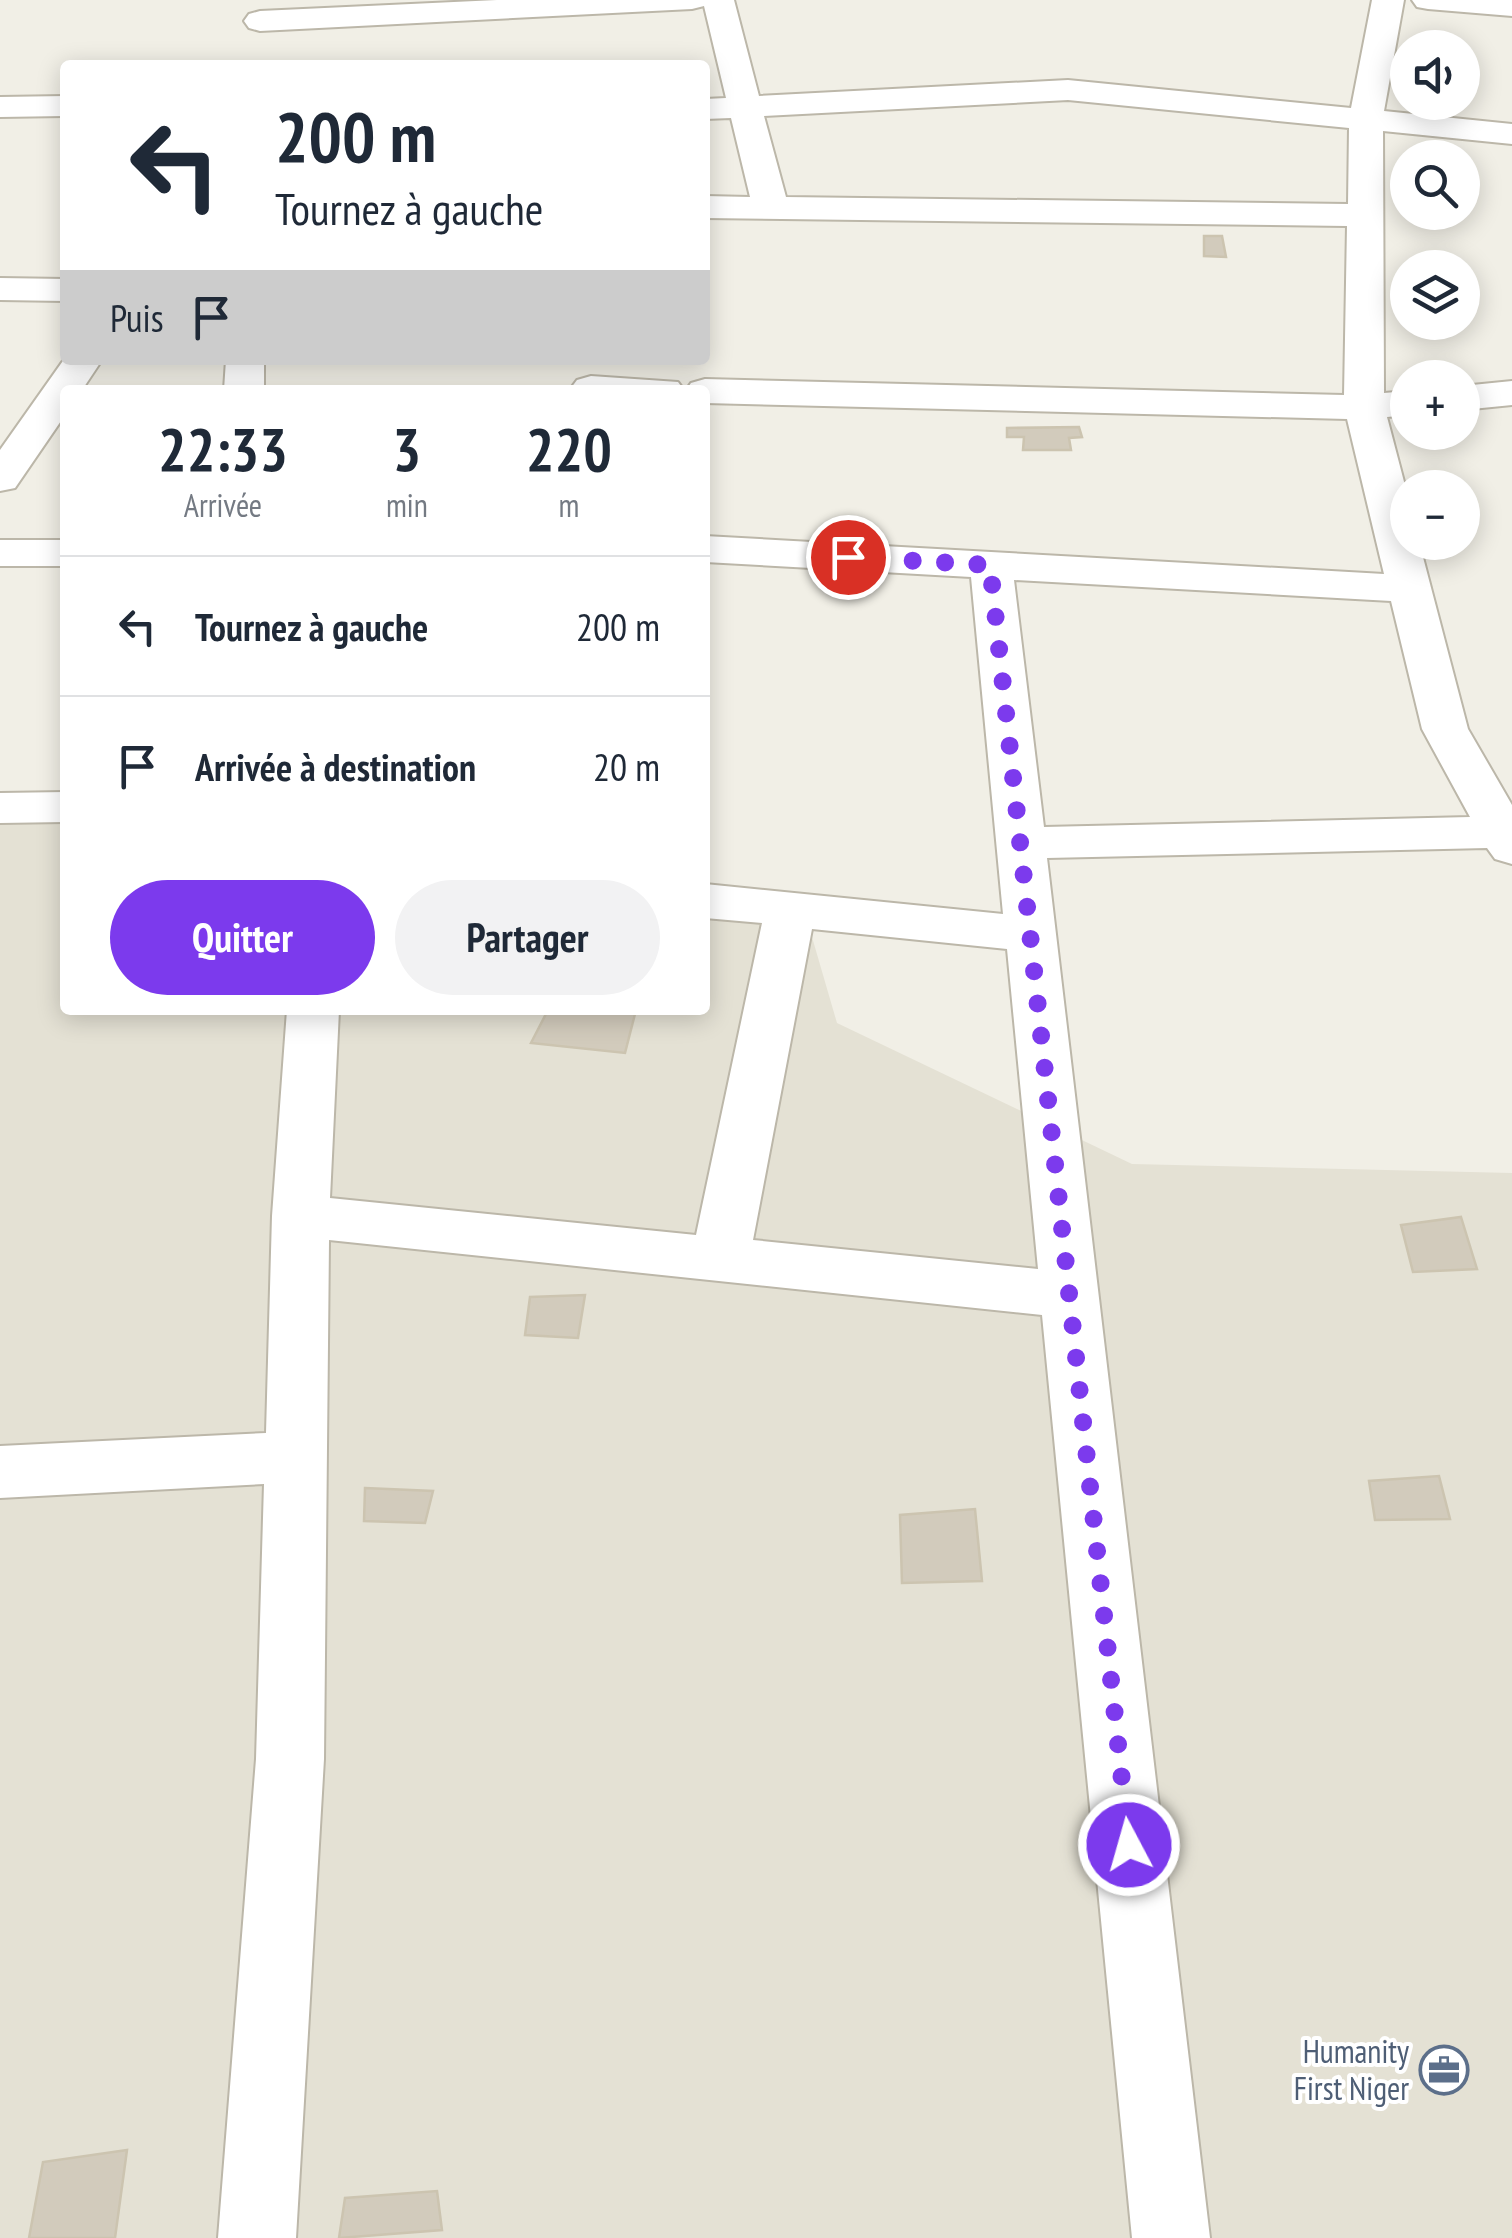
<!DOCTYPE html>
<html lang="fr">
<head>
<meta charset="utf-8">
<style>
  body { margin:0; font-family:"PT Sans Narrow",sans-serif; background:#f2f2f3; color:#1f2937; height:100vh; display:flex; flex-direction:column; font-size:38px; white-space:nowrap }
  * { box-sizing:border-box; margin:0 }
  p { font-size:32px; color:#747a83 }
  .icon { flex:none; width:55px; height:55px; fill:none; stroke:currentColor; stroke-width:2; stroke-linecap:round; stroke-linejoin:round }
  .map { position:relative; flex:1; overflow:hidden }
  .sheet { position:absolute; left:60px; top:385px; width:650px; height:630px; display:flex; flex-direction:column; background:#fff; border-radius:10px; box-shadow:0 5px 25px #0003 }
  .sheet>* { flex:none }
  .banner { position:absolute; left:60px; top:60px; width:650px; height:305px; border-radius:10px; box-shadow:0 5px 25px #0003; background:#fff; color:#1f2937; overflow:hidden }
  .controls { position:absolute; left:1390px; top:30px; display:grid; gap:20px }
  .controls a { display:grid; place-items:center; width:90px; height:90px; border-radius:50%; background:#fff; box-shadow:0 5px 25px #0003; font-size:50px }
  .pin { position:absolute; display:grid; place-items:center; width:85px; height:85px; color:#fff; margin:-42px; border:5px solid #fff; border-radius:50%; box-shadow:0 2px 10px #0007 }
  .me { position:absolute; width:110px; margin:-55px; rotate:354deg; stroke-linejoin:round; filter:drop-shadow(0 0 8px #0008) }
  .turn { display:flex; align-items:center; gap:35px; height:210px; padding:0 50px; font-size:45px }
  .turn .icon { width:130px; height:130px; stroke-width:2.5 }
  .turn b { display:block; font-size:70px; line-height:85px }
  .then { display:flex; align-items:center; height:95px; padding:0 50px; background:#0003; gap:20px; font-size:38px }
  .eta { display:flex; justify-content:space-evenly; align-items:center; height:170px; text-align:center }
  .eta b { font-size:60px; font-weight:800; line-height:70px }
  .primary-button { display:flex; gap:20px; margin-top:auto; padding:20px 50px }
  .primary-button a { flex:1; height:115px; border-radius:60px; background:#7c3aed; color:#fff; font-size:40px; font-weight:800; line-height:115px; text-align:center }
  .primary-button a+a { background:#f2f2f3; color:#1f2937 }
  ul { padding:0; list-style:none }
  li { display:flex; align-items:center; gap:30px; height:140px; padding:0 50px; border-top:2px solid #e0e1e3 }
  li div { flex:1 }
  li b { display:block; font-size:38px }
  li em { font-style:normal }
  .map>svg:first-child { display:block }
  .residential { fill:#e4e1d4 }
  .building { fill:#d2cbbc; stroke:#ccc4b0; stroke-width:2.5 }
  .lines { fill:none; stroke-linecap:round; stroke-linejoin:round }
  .minor-casing { stroke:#bcb7a9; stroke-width:4 }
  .minor { fill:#fff; fill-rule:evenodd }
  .route { stroke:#7c3aed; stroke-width:18; stroke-dasharray:0 32.4 }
  .labels { text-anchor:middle; stroke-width:8; stroke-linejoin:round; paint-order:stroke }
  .near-service-label { font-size:32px; fill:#4e5e75; stroke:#fff; text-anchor:end }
</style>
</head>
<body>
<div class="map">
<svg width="1512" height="2238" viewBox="0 0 1512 2238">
  <rect width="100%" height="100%" fill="#f1efe6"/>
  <path class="residential" d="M65,805V1010H705V894L805,913L837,1023L1132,1164L1512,1173V2238H0V807Z"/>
  <path class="building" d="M1204,236H1222L1226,257L1204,256Z
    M1079,427L1082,437L1069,438L1071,450H1023L1024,437H1007V428Z
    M548,1010H636L625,1053L531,1043Z
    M1461,1217L1477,1269L1413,1272L1401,1225Z
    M585,1295L578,1338L525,1335L530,1297Z
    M1439,1476L1450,1519L1375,1520L1369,1481Z
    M365,1488L433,1491L425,1523L364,1521Z
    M975,1509L982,1581L902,1583L900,1515Z
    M127,2150L115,2238H29L43,2162Z
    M437,2191L442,2230L339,2238L345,2198Z"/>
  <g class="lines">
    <g class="minor-casing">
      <path id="minor" d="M497,0H734L759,96L1068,80L1351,108L1372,0H1404L1384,111L1512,124V144L1383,131L1384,393L1408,391V415L1387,417L1408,497V542H1419L1468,729L1512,805V864L1495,859L1487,848L1047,858L1210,2238H1132L1042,1315L329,1240L324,1759L296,2238H218L256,1759L264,1484L0,1498V1446L266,1433L272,1216L287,1010H339L330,1198L696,1235L762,923L705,918V884L1003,914L971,577L705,562V536L1384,574L1347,419L705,403V390H686L691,383L705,379L1344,395L1347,226L705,218V196L750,197L731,118L705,119V99L726,98L704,6L692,9L260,31L249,28L244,21L249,14L260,11ZM1068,100L1349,128L1348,204L786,197L764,116ZM1014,580L1391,601L1422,729L1470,817L1044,827ZM812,929L1007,949L1038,1269L753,1240Z
        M1412,0H1512V16L1428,9L1417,7Z
        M65,96V116L0,117V97Z
        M0,278L65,279V301L0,300Z
        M65,358L102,360L82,390H65V415L15,488L0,491V450Z
        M226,360H264V390H224Z
        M591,376L678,382L684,390L571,388L577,380Z
        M1512,381V405L1462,410V386Z
        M0,540H65V566H0Z
        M65,792V822L0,823V793Z"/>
    </g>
    <use href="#minor" class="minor"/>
  </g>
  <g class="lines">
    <path class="route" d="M848,557L990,565L1129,1845"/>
  </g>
  <defs>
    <g id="office-ring" transform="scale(2.5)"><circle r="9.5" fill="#fff" stroke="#5c6f8a" stroke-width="1.5"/><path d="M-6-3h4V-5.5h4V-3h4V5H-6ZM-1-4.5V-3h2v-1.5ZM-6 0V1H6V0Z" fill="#5c6f8a"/></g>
  </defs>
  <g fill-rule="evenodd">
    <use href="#office-ring" x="1444" y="2070"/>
  </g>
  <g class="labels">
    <g class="near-service-label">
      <text x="1409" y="2063">Humanity<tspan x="1409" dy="37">First Niger</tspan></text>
    </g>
  </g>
</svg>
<div class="controls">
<a><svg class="icon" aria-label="sound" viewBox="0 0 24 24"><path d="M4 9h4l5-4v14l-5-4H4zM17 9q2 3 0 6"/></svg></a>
<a><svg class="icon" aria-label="search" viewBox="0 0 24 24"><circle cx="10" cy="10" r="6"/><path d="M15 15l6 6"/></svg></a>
<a><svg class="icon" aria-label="layers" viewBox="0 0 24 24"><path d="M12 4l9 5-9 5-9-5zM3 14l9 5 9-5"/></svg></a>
<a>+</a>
<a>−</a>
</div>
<div class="pin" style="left:848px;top:557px;background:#d93025"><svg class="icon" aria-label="arrive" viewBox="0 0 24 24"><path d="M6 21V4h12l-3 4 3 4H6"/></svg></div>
<svg class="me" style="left:1129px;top:1845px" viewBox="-20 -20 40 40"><circle r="17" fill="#7c3aed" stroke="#fff" stroke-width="3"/><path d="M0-11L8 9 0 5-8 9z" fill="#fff"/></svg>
<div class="banner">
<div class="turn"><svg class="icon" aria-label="left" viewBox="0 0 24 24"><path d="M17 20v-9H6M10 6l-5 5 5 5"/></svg><div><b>200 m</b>Tournez à gauche</div></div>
<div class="then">Puis<svg class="icon" aria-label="arrive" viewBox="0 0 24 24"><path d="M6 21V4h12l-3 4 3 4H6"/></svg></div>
</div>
<section class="sheet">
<div class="eta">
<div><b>22:33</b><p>Arrivée</p></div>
<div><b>3</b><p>min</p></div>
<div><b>220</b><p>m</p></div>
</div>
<ul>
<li><svg class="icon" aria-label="left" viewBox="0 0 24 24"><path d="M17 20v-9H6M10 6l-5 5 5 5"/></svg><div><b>Tournez à gauche</b></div><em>200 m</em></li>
<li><svg class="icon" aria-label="arrive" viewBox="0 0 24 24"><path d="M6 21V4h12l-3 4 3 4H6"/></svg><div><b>Arrivée à destination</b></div><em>20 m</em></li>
</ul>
<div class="primary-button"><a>Quitter</a><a>Partager</a></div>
</section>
</div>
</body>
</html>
